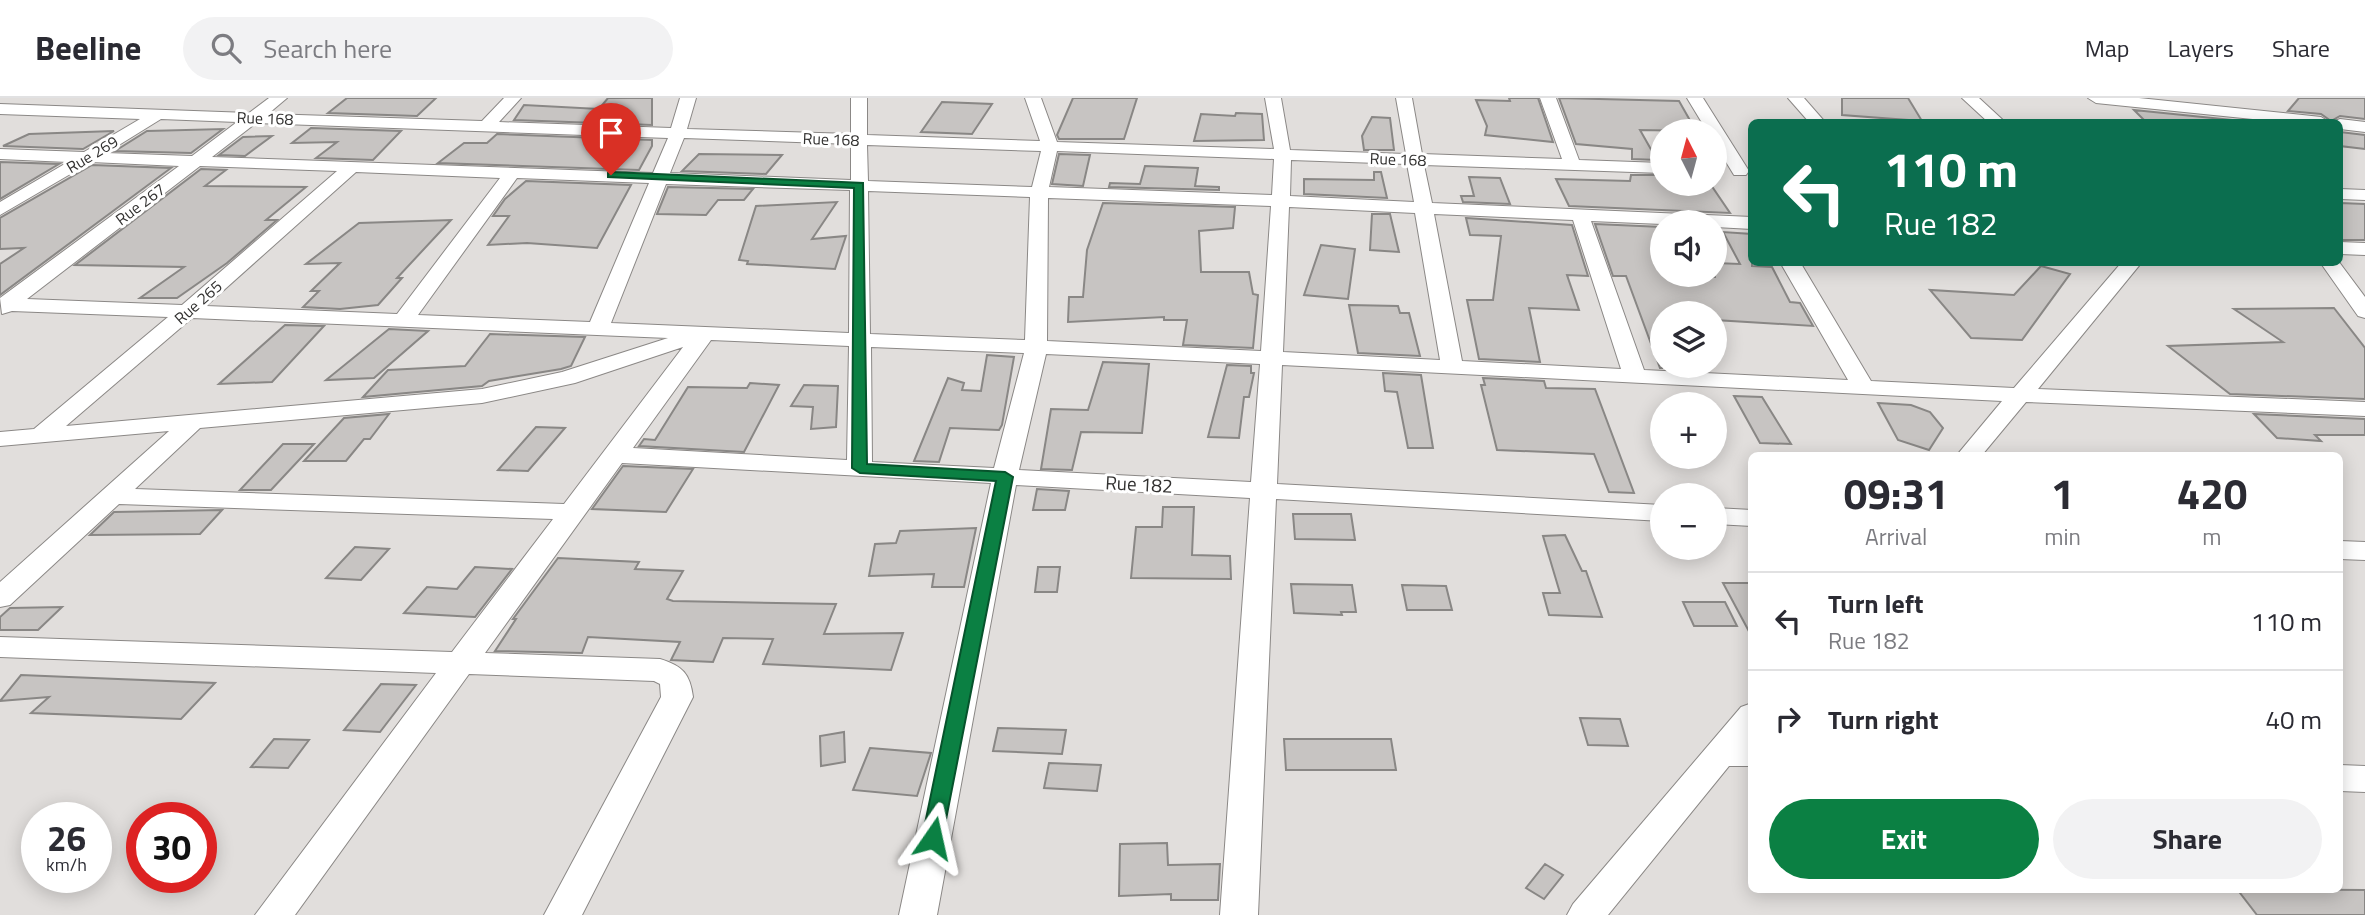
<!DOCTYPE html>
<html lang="en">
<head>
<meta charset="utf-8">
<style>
  body { margin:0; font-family:"Titillium Web",sans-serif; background:#f2f2f3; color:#2b2b33; height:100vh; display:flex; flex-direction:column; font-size:26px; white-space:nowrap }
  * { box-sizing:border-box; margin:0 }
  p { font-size:23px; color:#7c7c81 }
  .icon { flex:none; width:38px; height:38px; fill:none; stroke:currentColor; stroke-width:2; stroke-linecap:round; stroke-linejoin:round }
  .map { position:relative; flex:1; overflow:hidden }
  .panel { position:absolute; left:1748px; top:354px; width:595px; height:441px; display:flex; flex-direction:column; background:#fff; border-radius:10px; box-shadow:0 4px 18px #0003 }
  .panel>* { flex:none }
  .banner { position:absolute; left:1748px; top:21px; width:595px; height:147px; border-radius:10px; box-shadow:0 4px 18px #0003; background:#0b6e4f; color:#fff; overflow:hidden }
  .needle { width:46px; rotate:354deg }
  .fabs { position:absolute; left:1650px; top:21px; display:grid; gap:14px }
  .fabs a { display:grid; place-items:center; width:77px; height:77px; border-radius:50%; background:#fff; box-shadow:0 4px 18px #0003; font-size:35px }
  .speed { position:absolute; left:21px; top:704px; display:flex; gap:14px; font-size:35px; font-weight:700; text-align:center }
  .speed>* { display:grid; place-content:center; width:91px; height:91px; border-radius:50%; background:#fff; box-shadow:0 4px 18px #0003; line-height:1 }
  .speed small { font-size:18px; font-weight:400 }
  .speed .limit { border:10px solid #d22; background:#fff; color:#111 }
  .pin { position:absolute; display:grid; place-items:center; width:60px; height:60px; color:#fff; margin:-72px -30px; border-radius:50% 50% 50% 0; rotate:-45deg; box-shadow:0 0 7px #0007 }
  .pin .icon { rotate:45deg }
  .me { position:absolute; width:77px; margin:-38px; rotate:11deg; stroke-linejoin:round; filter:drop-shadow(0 0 5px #0008) }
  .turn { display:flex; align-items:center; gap:24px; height:147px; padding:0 21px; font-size:32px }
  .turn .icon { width:91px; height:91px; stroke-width:2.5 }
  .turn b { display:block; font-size:49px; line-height:60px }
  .eta { display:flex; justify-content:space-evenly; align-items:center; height:119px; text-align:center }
  .eta b { font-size:42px; font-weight:700; line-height:49px }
  .button { display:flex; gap:14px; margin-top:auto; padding:14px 21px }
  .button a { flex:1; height:80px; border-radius:42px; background:#0b8043; color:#fff; font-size:28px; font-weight:700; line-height:80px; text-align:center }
  .button a+a { background:#f2f2f3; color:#2b2b33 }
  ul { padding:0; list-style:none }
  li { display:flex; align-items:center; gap:21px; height:98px; padding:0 21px; border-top:2px solid #e1e1e2 }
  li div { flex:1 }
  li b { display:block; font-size:26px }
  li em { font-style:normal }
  header { display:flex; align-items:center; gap:42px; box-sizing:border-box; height:98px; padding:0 35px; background:#fff; border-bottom:2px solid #e1e1e2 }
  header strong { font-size:33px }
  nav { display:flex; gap:38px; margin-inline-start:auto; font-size:24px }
  .search { width:490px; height:63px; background:#f2f2f3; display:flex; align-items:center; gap:18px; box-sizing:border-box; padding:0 24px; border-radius:38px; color:#7c7c81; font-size:26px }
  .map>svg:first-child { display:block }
  .building { fill:#c7c4c2; stroke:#898785; stroke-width:2 }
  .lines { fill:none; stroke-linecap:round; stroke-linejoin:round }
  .street-casing { stroke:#8b8886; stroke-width:2 }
  .street { fill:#fff; fill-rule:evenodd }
  .route { fill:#0b8043; stroke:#07532c; stroke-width:2 }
  .labels { text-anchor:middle; stroke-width:6; stroke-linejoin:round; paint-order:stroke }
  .far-street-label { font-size:16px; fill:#323130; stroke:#fff }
  .street-label { font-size:19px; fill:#323130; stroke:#fff }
</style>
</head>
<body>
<header>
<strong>Beeline</strong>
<div class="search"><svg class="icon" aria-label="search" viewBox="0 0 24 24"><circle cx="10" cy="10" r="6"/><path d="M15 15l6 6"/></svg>Search here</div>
<nav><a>Map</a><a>Layers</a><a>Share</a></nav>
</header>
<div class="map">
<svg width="2365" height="817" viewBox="0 0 2365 817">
  <rect width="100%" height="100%" fill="#e1dedc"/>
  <path class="building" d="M347,0H436L417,18L328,15Z
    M608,0H652V27L514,22L524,7L599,11Z
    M1073,0H1137L1124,41H1059L1057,37Z
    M1509,0H1538L1553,44L1485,37L1487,28L1476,2L1510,3Z
    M1559,0L1679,3L1696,33L1640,32L1657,62L1632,61V51L1576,46Z
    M1842,0H1908L1922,23L1842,17Z
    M2299,0H2365V21L2340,18L2331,23L2321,16L2288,13Z
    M942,4L992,6L972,36L921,34Z
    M2134,12L2232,22L2235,24H2146Z
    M1236,15L1262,16L1264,42L1194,43L1201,16L1235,18Z
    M1372,19L1390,20L1394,52H1364L1362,38Z
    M311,30L401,33L373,62L316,60L337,44L292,45Z
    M223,31L191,55L115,53L147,33Z
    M114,33L83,51L3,48L29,36Z
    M2340,34L2365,37V51L2340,48Z
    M497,36L652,42V48L639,72L438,65L464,45H487Z
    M272,38L245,58L219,57L243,39Z
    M699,56L782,57L766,76L682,73Z
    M1059,56L1090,57L1083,88L1052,86Z
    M0,64L59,66L0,101Z
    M92,67L171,70L0,197V166L24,150L0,151V120Z
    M1145,68L1198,70L1195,88L1219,89V92L1109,89L1110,85L1140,86Z
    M201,71L226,72L205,88L306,89L266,122H277L227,165L177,200H140L184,169L75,167Z
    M1374,74H1381L1387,100L1304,96V81L1374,82Z
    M1631,77H1662V86L1711,87L1730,115L1569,108L1556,81L1630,83Z
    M1469,79L1500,80L1510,106L1463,104L1461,98H1474Z
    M526,83L631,87L597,150L527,145L488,147L509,118H493L505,101Z
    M668,89L753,91L744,102H718L706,117L657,116Z
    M837,104L812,141L846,138L835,171L747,166L748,163L739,162L756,108Z
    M1103,105L1235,109L1233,130L1199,133L1201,174H1249L1253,196L1258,197L1253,250L1183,247L1187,222H1164V219L1068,224L1069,199H1083L1087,152Z
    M2340,105L2365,106V142H2340Z
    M1372,116H1390L1399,154L1370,152Z
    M1466,120L1572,127L1588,178L1567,177L1579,212L1529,210L1540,264L1479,261L1467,202H1493L1501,138L1470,137Z
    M451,122L397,180H402L378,207L340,211L303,209L319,193H311L340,165L306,166L359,125Z
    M1595,126L1662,129V177L1715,179V165L1740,166L1723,134L1752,136V168L1772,169L1790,204L1800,205L1813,228L1715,222V215H1662V270H1660L1626,178H1613Z
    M1321,147L1355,151L1348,201L1304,197Z
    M2041,168L2070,176L2022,242L1971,240L1930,192L2014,197Z
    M1349,207L1398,208L1400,215H1409L1420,258L1358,255Z
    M2334,210L2365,250V301L2230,296L2168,248L2283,244L2234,211Z
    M285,227L324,228L272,284L219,286Z
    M389,231L428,233L374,280L326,282Z
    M490,236L585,239L571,268L561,271L489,283L482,288L363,299L388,272L465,268Z
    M987,257L1014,259L1002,327L999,332L950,330L939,364L914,363L948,280L964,285L962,292L981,293Z
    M1103,264L1149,266L1142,335L1081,334L1072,372L1041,371L1051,311L1088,312Z
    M1227,267L1251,268V275H1254L1249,299H1244L1239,340L1208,339Z
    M1383,275L1421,277L1433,350H1408L1397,294L1385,293Z
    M1483,280L1544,283L1546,290L1595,291L1634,395L1609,394L1594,356L1497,352L1481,287H1485Z
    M750,285L779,287L744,354L639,348L644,341L655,342L688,289L747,290Z
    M804,287L838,288L836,329L811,331L813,309L791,308Z
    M1734,298L1762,299L1791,346L1760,345Z
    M1878,305L1911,307L1930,314L1943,330L1929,352L1898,342Z
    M389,316L370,341H364L346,363H304L344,320Z
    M2254,316L2365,321V337H2315L2321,343L2277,340Z
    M536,329L565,330L528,373L498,372Z
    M283,346H314L271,392H240Z
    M623,368L693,371L666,414L592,411Z
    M1037,391L1069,393L1065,412H1033Z
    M1163,409H1194L1192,457L1230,458L1231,481L1131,480L1136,429H1162Z
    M222,412L200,436L90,437L114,414Z
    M1293,416H1351L1355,442L1295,441Z
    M976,430L964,489H932L934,476L869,478L875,446L896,445L900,433Z
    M1565,437L1582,473H1586L1602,519L1549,517L1543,495H1560L1543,438Z
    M355,449L389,451L361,482L326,480Z
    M558,460L639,464L635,471L683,473L667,501L673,503L836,506L824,536L903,535L891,572L763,566L773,541L723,540L713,564L671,562L680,544L588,539L582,555L495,553L516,521H513Z
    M475,469L512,471L475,519L404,515L427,489L457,491Z
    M1038,469H1060L1057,494H1035Z
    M1723,485H1752V539Z
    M1291,486L1352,487L1356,514H1341L1342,517L1294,515Z
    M1402,487L1446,488L1452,512H1407Z
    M1683,504H1725L1737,528H1694Z
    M62,509L38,532H0V519L10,510Z
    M21,577L69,579L215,585L181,621L31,615L49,599L0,603Z
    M381,586L416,587L380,634L344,632Z
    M1580,620L1620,621L1628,648L1588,647Z
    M998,630L1066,632L1062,656L993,653Z
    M844,634L845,664L821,668L820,638Z
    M274,641L309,642L288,670L251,669Z
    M1284,641H1391L1396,672H1286Z
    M870,650L931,655L917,698L853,692Z
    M1049,665L1101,667L1097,693L1044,690Z
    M1167,745L1168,767L1220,766L1218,802H1171V796L1119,798L1120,746Z
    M1545,766L1563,777L1544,801L1526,790Z
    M2237,791L2365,792V817H2257Z"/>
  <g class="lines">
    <g class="street-casing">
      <path id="street" d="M269,0H287L268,16L482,23L504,0H521L499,24L671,30L680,0H696L687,31L851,36V0H867V37L1040,43L1025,0H1041L1057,44L1274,51L1265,0H1281L1290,52L1406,56L1396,0H1412L1422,56L1562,61L1540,0H1556L1579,62L1662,65V75L1424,67L1432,105L1752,119V131L1715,129V124L1662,126L1591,123L1644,272L1848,282L1780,164H1800L1871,283L2014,290L2122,164H2142L2038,291L2365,304V318L2026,304L1982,357H1957L2002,303L1282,267L1277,386L1662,407V423L1276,401L1258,817H1220L1250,400L1016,387L937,817H899L991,385L622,365L485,555L660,561C683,568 690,576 693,599L582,817H544L661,599L660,586L654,583L469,576L295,817H255L436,575L0,559V539L452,554L553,421L119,406L10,507L0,509V484L169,333L0,348V334L34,331L168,219L12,213L2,216L0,200L179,68L91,64L0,117V104L68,64L0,61V51L84,54L140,21L0,16V6L249,15ZM161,21L237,24L192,58L106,55ZM256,25L668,40L653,75L212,59ZM684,40L851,46V82L670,75ZM867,47L1041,53L1032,89L868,83ZM1057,53L1274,61L1272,97L1049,89ZM1291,62L1407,66L1414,104L1290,98ZM200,68L337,73L182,207L27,201ZM356,74L500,80L397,216L206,208ZM517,80L649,85L590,224L418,217ZM666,86L850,92L849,235L611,225ZM868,93L1030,99L1025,242L870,236ZM1048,100L1271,108L1261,253L1047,243ZM1289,109L1415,115L1440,262L1283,254ZM1434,116L1573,122L1621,271L1462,263ZM192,220L668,240L562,274L482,291L66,328ZM711,242L849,248L847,362L633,350ZM683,249L564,406L135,391L200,330L482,305L575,285ZM871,249L1024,255L994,370L872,364ZM1046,256L1260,266L1251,384L1019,372Z
        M1687,0H1703L1749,73L1746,77H1734L1715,46V33H1707Z
        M1788,0H1804L1825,24H1809Z
        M1962,0H1979L2005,24H1988Z
        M2088,0H2139L2321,19L2329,24H2282L2096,5Z
        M2340,21L2365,24V34L2340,31V24H2333Z
        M2340,91L2365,92V102L2340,101Z
        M2340,144L2365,145V157L2340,156Z
        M2320,164H2339L2365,199V220L2358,218Z
        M1715,410L1752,412V428L1715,426Z
        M2340,443L2365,444V462L2340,461Z
        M1752,605V640L1749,643L1752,644V668H1729L1608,817H1567L1573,806L1741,609Z
        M2340,667L2365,668V694L2340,693Z"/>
    </g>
    <use href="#street" class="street"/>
  </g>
  <path class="route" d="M611,74L863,85L867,366L1005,374L1013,379L941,747L933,749L926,747L922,740L996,383L860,375L852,370L854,90L608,79V75Z"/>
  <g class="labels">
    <g class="far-street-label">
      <text transform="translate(265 20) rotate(2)" y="6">Rue 168</text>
      <text transform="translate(831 41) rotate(2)" y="6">Rue 168</text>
      <text transform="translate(92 56) rotate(-31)" y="6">Rue 269</text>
      <text transform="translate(1398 61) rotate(2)" y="6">Rue 168</text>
      <text transform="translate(140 106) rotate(-37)" y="6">Rue 267</text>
      <text transform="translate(198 204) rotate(-41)" y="6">Rue 265</text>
    </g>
    <g class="street-label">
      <text transform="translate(1139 386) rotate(3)" y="7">Rue 182</text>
    </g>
  </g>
</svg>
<div class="fabs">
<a><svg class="needle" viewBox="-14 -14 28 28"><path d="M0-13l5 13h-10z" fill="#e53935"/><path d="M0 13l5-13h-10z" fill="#7c7c81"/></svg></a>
<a><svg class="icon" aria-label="sound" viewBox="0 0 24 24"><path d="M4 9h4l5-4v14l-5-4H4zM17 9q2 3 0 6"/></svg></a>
<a><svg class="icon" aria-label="layers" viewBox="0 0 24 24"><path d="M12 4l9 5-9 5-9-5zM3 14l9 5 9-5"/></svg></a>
<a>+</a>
<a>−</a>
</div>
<div class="speed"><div>26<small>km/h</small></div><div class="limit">30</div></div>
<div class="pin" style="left:611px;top:77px;background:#d93025"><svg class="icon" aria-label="arrive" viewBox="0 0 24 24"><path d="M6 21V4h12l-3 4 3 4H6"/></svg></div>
<svg class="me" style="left:933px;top:740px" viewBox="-20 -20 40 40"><path d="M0-17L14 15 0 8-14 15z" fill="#0b8043" stroke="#fff" stroke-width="4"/></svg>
<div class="banner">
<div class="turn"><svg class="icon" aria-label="left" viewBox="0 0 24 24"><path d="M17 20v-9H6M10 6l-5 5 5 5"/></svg><div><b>110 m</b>Rue 182</div></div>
</div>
<section class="panel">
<div class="eta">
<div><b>09:31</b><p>Arrival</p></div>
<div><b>1</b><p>min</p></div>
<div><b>420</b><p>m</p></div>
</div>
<ul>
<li><svg class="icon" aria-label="left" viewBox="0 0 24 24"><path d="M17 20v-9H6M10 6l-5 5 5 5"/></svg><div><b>Turn left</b><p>Rue 182</p></div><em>110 m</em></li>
<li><svg class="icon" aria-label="right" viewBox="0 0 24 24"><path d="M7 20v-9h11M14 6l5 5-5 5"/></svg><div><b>Turn right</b></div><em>40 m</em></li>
</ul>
<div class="button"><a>Exit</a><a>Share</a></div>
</section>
</div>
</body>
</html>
